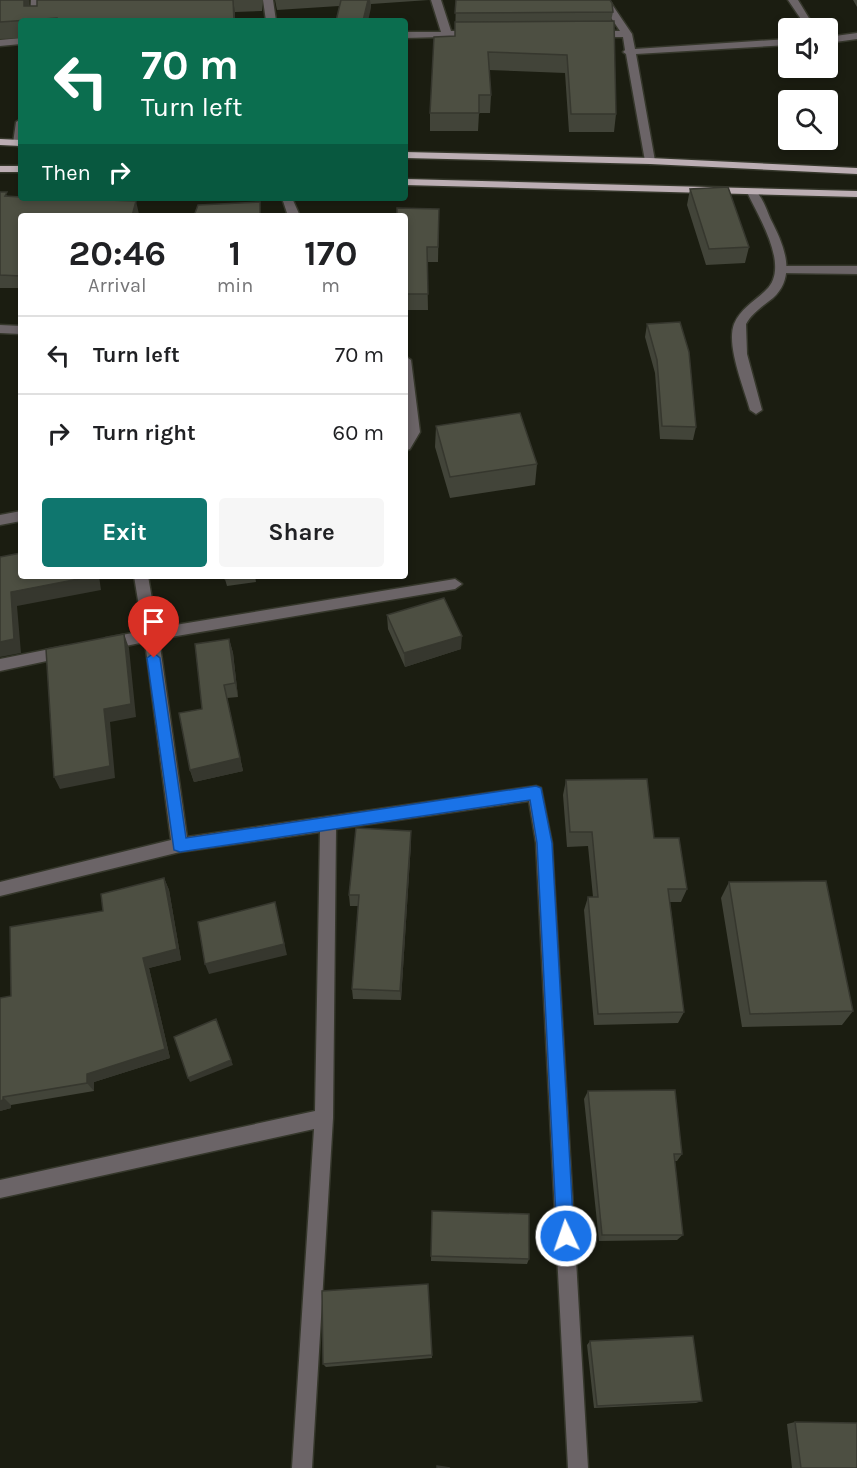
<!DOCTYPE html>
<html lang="en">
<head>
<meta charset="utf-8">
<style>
  body { margin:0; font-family:Karla,sans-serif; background:#f6f6f6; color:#202124; height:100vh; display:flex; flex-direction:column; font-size:22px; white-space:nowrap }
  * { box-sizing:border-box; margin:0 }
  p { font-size:20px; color:#757577 }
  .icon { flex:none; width:33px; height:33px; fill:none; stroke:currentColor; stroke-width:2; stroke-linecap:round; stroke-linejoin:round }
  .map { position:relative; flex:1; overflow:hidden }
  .side { position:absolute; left:18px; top:213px; width:390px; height:366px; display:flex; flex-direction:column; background:#fff; border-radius:6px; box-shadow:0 3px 9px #0003 }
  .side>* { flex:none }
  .hud { position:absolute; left:18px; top:18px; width:390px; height:183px; border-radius:6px; box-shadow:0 3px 9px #0003; background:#0b6e4f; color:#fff; overflow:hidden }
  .buttons { position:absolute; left:778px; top:18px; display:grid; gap:12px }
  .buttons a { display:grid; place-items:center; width:60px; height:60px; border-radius:6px; background:#fff; box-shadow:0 3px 9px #0003; font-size:30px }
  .pin { position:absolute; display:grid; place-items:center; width:51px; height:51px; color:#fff; margin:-62px -26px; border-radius:50% 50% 50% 0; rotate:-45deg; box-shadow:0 0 6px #0007 }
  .pin .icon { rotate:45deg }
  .me { position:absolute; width:66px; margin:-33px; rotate:357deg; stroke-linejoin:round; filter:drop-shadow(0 0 4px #0008) }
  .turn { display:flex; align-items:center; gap:21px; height:126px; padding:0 24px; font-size:27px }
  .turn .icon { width:78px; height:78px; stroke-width:2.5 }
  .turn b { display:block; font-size:42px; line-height:51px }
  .then { display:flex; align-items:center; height:57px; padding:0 24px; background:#0003; gap:12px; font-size:22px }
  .eta { display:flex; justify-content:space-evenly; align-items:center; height:102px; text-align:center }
  .eta b { font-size:36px; font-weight:700; line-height:42px }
  .primary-button { display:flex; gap:12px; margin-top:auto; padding:12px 24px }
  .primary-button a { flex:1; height:69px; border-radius:6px; background:#0f766e; color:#fff; font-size:24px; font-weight:700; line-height:69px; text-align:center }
  .primary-button a+a { background:#f6f6f6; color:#202124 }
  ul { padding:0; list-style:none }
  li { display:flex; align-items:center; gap:18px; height:78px; padding:0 24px; border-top:2px solid #e0e0e0 }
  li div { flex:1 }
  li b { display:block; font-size:22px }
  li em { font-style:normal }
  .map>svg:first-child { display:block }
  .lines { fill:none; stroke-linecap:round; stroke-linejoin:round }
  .service-casing { stroke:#35372b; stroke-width:3 }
  .minor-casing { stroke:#35372b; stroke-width:3 }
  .primary-casing { stroke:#35372b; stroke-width:3 }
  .service { fill:#6b6467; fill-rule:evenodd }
  .minor { fill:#6b6467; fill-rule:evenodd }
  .primary { fill:#bcaeb4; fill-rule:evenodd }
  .wall { fill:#424439 }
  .shaded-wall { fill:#36372e }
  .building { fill:#4d4f42; stroke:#36372e; stroke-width:1.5 }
  .route { fill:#1a73e8; stroke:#114b97; stroke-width:1.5 }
</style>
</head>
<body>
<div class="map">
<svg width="857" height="1468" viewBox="0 0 857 1468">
  <rect width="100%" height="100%" fill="#1b1d11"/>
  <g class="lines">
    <g class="service-casing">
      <path id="service" d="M783,266H857V274L779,273V267Z"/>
    </g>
    <g class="minor-casing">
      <path id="minor" d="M31,0H41L40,21H30Z
        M263,0H273L276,21H266Z
        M431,0H441L451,31H474L477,32V36L405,38V32H441Z
        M599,0H609L632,34L635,49L789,39V45L636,54L655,161L650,164L645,161L626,54L623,52L625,50L623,37H594L589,34L594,31H620Z
        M788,0H798L815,28H807Z
        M857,33V39L828,43V37Z
        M21,38V44L0,46V40Z
        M21,119V145L18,146L13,143L16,122Z
        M752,189C761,192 767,211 771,220C784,245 797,276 773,298C763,306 752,313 746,324L747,354L762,410L756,414L750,410C744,388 726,346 734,324C740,309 755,301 766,290C791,267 758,216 747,192Z
        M282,198H292L300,216H288Z
        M0,325L21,326V334L0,333Z
        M405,356L411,360L420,432L410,449L405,451V436L408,432Z
        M21,511V521L0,525V515Z
        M134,576H148L157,628L455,579L462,584L455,589L159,639L187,837L536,786L541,788L552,843L588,1468H568L536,843L529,801L336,829L333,1118L312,1468H292L314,1129L0,1198V1180L315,1111L320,832L180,852L0,896V882L171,840L145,642L106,650L99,644L106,638L143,631Z
        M65,646L70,648L72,652L70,656L0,671V659Z"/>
    </g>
    <g class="primary-casing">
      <path id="primary" d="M0,139L21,140V146L0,145Z
        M405,152L650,158L857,168V174L650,164L405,158Z
        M0,166H21V172H0Z
        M405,179L857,191V197L405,185Z"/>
    </g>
    <use href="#service" class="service"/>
    <use href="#minor" class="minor"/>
    <use href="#primary" class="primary"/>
  </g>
  <path class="wall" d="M0,0H29V6H37V0H263L262,11L235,12V21H21V38L0,39Z
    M275,0H429L371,4V8L339,6L277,10Z
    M456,0L613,12L611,21L616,114L614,132H569L565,73L489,70L491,95L490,113H479L478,131H430V113L455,36Z
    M853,0H857V7Z
    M690,189L749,247L745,263L706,265L687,205Z
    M0,192L8,196L139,214L138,216H21V288H0Z
    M439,209L438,262H427L428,310H405V216Z
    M647,324L696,427L693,440L660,439L655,373L645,337Z
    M436,426L537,464L535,485L450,498L435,447Z
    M224,576H255L256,582L227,586Z
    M387,615L461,649L405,667L388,629Z
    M229,639L233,653L238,697L227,698L243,771L194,782L190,770L202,709Z
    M566,780L654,838L687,889L681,902H670L684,1012L678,1023L594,1025L584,910L588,897H593L588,846L567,847L563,795Z
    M411,831V843L401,1000L353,999L352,989L358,906H350L349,895Z
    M164,878L169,890L181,960L149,968L170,1058L94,1082V1091L11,1105V1108L0,1111L11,996L103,911Z
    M729,882L853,1011L842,1025L742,1027L721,898Z
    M588,1091L682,1154L677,1161H674L683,1235L677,1240L599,1241L584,1099Z
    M432,1211L529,1259L527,1264L431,1261Z
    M428,1284L432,1358L326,1367L323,1364Z
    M590,1341L702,1401L696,1403L594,1408L587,1345Z
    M795,1422L857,1468H792L787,1424Z"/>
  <path class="shaded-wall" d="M24,0H29L28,20L24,6Z
    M233,0L235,12V21H234Z
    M368,0H370L371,8L368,21H363Z
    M136,201L139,214L138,216H132Z
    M94,576H99L101,590L17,606L21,653L0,657V642L11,592Z
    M124,634L129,648L136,717L110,722L115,778L60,789L54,777L104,709Z
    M462,636L461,649L405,667L404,653Z
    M229,639L233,653L238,697L235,683Z
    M227,698L243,771L194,782L190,770Z
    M411,831V843L401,1000L400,991Z
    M164,878L169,890L181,960L149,968L170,1058L94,1082V1091L87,1083V1074L143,958Z
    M275,902L287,955L209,974L205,964Z
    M218,1024L233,1065L190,1082L188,1078Z
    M3,1097L11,1105V1108L0,1111V1101Z"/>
  <path class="building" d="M0,0H24V6H37V0H233L234,21H57V18L0,22Z
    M341,0H368L363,21H336Z
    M456,0H610L612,3L613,12L455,13Z
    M614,21L616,114H571L567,55L488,52L491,95H479V113H430L434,37L455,36V22Z
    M728,187L749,247L709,249L690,189Z
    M0,192H7L5,196L21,197V198H49L136,201L132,216H21V276L0,275Z
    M260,202V216H194L198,205Z
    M397,208L439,209L438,247H427L428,294H405V216H397Z
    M680,322L689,352L696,427L662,426L657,360L647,324Z
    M520,413L537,464L450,477L436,426Z
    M21,553V576H94L11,592L14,639L0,642V557Z
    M225,576H245L225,579Z
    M444,598L462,636L404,653L387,615Z
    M124,634L131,704L104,709L110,766L54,777L46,649Z
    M229,639L235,683L224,685L240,758L190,770L179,713L202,709L195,644Z
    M647,779L654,838H679L687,889H668L684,1012L598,1014L588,897H598L592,832H570L566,780Z
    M356,828L411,831L400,991L352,989L359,895H349Z
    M164,878L177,949L143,958L165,1049L87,1074V1083L3,1097V1100L0,1101V998L11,996L10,927L103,911L101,894Z
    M826,881L853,1011L750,1014L729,882Z
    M275,902L284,944L205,964L198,922Z
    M216,1019L231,1060L188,1078L174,1037Z
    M675,1090L682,1154H674L683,1235H602L588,1091Z
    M432,1211L529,1214V1259L431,1256Z
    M428,1284L432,1355L323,1364L322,1291Z
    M693,1336L702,1401L597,1406L590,1341Z
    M795,1422L857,1423V1468H801Z
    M437,1466L450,1468H437Z"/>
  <path class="route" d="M154,653L160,658L186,838L536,786L541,788L552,843L574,1236L572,1243L566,1245L560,1243L557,1236L537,843L530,800L180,852L174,850L147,658Z"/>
</svg>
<div class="buttons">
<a><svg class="icon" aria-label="sound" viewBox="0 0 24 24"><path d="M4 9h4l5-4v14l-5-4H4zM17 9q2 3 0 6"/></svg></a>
<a><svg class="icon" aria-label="search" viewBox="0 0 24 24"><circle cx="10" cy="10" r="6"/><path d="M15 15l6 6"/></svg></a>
</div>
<div class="pin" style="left:154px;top:658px;background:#d93025"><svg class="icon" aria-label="arrive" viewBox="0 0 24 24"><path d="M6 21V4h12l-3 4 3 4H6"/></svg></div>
<svg class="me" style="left:566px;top:1236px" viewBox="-20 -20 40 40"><circle r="17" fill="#1a73e8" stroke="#fff" stroke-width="3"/><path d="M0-11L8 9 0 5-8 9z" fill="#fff"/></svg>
<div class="hud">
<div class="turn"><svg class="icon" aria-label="left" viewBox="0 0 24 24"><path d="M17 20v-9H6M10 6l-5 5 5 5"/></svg><div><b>70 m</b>Turn left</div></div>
<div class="then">Then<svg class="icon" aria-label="right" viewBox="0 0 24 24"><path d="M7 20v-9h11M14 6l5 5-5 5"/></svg></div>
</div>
<section class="side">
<div class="eta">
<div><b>20:46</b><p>Arrival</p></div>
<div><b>1</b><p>min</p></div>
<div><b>170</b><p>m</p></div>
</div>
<ul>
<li><svg class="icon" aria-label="left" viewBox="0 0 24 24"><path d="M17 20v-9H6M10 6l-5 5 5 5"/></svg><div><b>Turn left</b></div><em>70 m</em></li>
<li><svg class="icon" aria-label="right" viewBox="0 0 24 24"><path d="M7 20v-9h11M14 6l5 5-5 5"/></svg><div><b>Turn right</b></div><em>60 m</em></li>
</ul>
<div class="primary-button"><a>Exit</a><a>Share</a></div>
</section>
</div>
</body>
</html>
